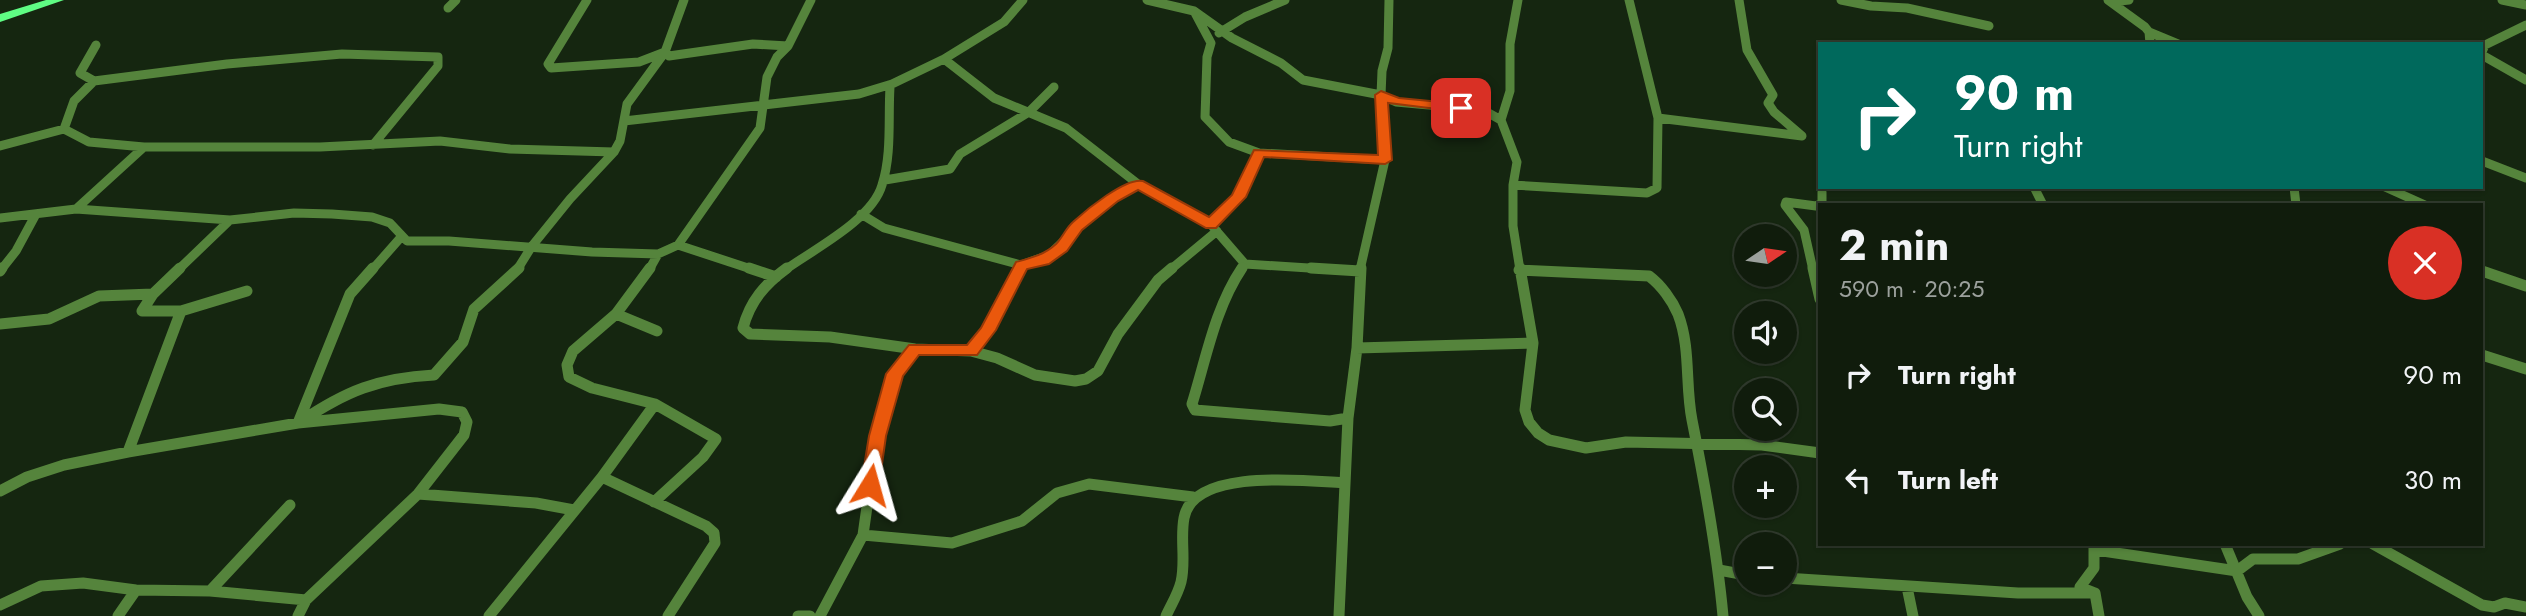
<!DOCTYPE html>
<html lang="en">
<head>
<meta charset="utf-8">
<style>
  body { margin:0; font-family:Jost,sans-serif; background:#1e291a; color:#f1f3f6; height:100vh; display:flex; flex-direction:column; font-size:26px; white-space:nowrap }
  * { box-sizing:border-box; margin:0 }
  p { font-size:23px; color:#9ca19d }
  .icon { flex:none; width:38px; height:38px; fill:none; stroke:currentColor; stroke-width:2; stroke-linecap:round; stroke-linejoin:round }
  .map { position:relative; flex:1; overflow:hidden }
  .sheet { position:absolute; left:1818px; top:203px; width:665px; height:343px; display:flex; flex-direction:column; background:#101c0c; border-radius:0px; box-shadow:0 2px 5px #0004,0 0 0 2px #303a2d }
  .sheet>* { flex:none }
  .guide { position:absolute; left:1818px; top:42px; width:665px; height:147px; border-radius:0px; box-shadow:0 2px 5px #0004,0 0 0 2px #303a2d; background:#00695c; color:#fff; overflow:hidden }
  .needle { width:46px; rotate:77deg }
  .buttons { position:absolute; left:1734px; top:224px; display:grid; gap:14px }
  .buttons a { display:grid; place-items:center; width:63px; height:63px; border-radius:50%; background:#101c0c; box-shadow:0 2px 5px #0004,0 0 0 2px #303a2d; font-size:35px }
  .pin { position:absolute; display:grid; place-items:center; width:60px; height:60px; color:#fff; margin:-30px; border-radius:14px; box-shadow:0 4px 10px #0006 }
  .me { position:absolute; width:77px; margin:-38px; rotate:8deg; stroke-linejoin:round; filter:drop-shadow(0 0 5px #0008) }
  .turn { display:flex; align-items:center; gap:24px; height:147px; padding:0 21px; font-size:32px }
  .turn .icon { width:91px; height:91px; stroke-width:2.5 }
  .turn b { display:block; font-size:49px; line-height:60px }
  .round { display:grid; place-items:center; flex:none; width:74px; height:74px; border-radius:37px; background:#1e291a }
  .overview { display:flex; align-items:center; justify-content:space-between; height:119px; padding:0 21px }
  h1 { font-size:42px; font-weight:700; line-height:52px }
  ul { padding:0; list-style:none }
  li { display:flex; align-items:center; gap:21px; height:105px; padding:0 21px }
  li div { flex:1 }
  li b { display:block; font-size:26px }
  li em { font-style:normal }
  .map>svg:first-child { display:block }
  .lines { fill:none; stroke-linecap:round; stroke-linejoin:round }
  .street-far1 { stroke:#55843c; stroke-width:9 }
  .street { stroke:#55843c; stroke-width:11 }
  .primary { fill:#5ffc84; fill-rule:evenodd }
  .route { fill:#ea580c; stroke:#983908; stroke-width:2 }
</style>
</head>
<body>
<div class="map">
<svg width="2526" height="616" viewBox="0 0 2526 616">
  <rect width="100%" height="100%" fill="#152610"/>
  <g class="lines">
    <path class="street-far1" d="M587,0L548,64L551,68L639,62L665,52L669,56L753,44L788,46
      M1023,0L1004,22L944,59L994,98L1066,128L1138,184L1211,225L1239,197L1259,153L1385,160
      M1147,0L1194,11L1232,38L1281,63L1303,80L1381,95L1396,102L1483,110L1501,120L1517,162L1513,185V226L1520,270
      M1841,0L1871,6L1907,8L1989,26
      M2108,0L2145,27L2149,32L2150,44
      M2502,0L2526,5
      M2111,2L2129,0
      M448,8L456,0
      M1195,13L1211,43L1207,57L1205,117L1229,142L1259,153
      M2149,32L2178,44
      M1219,33L1245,17L1285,0
      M2482,52L2485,45L2526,25
      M2482,55L2526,80
      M94,81L80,73L96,45
      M1658,118L1802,136L1774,112L1768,103L1773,95L1747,50L1739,0
      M1501,120L1510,91V44L1518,0
      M624,121L859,94L892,84L944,59
      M64,129L74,101L94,81L227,64L342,54L438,57V66L373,145
      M0,146L64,129L89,142L144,147H320L440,141L510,149L614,152
      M2482,161L2526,178
      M885,180L950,169L960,154L1029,112L1054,87
      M1513,185L1647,193L1657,188L1658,118L1629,0
      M2034,187L2043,205
      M2294,187L2296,205
      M2385,187L2425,205
      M76,209L144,147
      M861,214L884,228L1021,265L1049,255L1099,207L1138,184
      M0,218L76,209L230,220L294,213L332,214L372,217L390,223L407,241H449L592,252L658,254L678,245L760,128L767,77L777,57L788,46L811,0
      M1213,227L1245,264L1340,270
      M678,245L754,270
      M1,270L16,251L36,214
      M178,270L230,220
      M372,270L402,236
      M517,270L532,246L570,199L614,152L620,141L627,104L665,52L684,0
      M649,270L658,254
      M785,270C814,249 872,220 882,185C892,154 888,119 890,87
      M1019,270L1021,265
      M1170,270L1217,231
      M1241,270L1245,264
      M1360,270L1385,160L1381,95L1382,71L1388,48L1389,0
      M1813,270L1804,230L1785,205L1786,202L1816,206L1822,203V192"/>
    <path class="street" d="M180,268L153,294L142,311H181L247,291
      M650,268L616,314L573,351L567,365L569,377L592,388L655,404L716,439L703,457L654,502
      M749,268L776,277
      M787,268C765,284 750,301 743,328L750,334L830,337L915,349L971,351L997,358L1035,375L1075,381L1086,379L1098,371L1118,334L1158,280L1172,268
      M1242,268C1215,308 1206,359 1192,404L1195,410L1330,421L1348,418
      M1311,268L1360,271
      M1520,268L1533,343L1525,410L1529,422L1538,433L1549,440L1586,448L1626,442L1762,445L1820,453
      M1813,268L1820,299
      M1519,270L1649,276C1661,285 1672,300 1678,314C1691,348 1685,385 1692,420C1705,485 1717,550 1723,616
      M0,271L2,268
      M2482,271L2526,286
      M616,314L657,331
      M0,324L49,319L99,296L153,294
      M1357,348L1533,343
      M971,351L988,330L1019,268
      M2482,355L2526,369
      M300,422C346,391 378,378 434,375L463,342L474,309L519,268
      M298,423L350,294L373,268
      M128,452L181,311
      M602,477L706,526L714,533L715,543L668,616
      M0,491L27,477L64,465L128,452L298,423L439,409L462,412L467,422L464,435L418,494L306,600L298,616
      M418,494L536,503L574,510
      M863,535L952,543L1022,521L1057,493L1089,484L1193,497
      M2225,544L2247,597L2259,616
      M2373,544L2482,605L2494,607L2505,603L2526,607
      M2096,550L2237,571L2253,559H2298L2340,544
      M1719,570L1746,575
      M1785,578L2018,593H2095L2080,587L2094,568V544
      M1907,587L1913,616
      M210,591L290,505
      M2095,593L2099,616
      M0,605L41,586L83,583L136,590L210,591L306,600
      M118,616L136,590
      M489,616L602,477L655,404
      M798,616H810
      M820,616L863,535L877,436L895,374L915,349
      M1166,616C1171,605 1178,594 1181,582C1186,561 1180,539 1184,518C1193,467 1308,481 1345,483
      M1339,616L1348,418L1357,348L1361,268"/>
    <path class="primary" d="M46,0H64L0,22V14Z"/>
  </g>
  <path class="route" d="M1381,91L1399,98L1461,104L1468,108L1461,112L1388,103L1392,160L1385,164L1264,157L1246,197L1216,228H1206L1138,190L1118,201L1082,230L1067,251L1049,264L1027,269L996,330L977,355H919L903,376L886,436L879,485L877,490H864L861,485L869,436L886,374L909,345H967L981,328L1016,262C1031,258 1044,255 1056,244C1062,238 1066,228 1073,222C1086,210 1126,177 1143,181L1209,217L1232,195L1254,150L1378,155L1375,95Z"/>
</svg>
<div class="buttons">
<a><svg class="needle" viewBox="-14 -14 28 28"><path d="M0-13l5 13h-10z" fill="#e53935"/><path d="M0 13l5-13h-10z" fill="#9ca19d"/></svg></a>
<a><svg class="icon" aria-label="sound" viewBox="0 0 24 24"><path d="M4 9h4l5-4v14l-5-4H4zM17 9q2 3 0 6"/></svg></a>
<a><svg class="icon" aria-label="search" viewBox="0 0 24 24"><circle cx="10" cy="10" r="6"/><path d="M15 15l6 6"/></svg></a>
<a>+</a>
<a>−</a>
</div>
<div class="pin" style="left:1461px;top:108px;background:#d93025"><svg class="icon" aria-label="arrive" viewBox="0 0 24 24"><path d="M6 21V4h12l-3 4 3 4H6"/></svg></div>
<svg class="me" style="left:870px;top:485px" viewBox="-20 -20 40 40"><path d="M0-17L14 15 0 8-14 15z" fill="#ea580c" stroke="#fff" stroke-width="4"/></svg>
<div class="guide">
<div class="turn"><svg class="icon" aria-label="right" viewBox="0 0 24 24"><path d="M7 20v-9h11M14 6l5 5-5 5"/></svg><div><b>90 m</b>Turn right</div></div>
</div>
<section class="sheet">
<div class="overview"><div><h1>2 min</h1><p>590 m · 20:25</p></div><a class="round" style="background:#d93025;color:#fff"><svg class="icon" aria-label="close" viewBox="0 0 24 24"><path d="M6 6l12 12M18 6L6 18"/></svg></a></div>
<ul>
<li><svg class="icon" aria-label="right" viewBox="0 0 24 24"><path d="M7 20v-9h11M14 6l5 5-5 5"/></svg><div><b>Turn right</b></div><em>90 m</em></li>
<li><svg class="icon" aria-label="left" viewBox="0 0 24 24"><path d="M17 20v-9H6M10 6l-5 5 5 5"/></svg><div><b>Turn left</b></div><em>30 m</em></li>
</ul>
</section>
</div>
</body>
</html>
